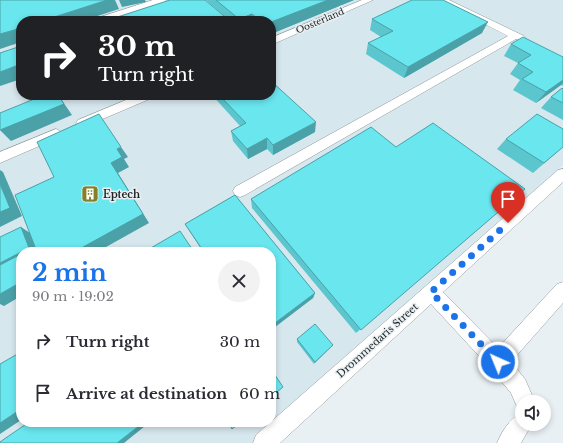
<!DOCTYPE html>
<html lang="en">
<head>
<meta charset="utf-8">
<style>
  body { margin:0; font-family:"Libre Baskerville",serif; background:#f2f2f3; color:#2b2b33; height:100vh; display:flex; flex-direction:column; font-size:15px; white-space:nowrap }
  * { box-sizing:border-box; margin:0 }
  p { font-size:13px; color:#7c7c81 }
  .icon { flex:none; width:22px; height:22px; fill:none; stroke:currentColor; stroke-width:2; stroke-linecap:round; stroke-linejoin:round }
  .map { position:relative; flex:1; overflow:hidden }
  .side { position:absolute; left:16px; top:247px; width:260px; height:180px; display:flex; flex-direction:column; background:#fff; border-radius:16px; box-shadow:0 2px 6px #0003 }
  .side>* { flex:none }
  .guide { position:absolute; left:16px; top:16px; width:260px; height:84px; border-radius:16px; box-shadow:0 2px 6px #0003; background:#202124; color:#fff; overflow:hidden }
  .fabs { position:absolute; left:515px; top:395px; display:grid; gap:8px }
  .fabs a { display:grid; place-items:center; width:36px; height:36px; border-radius:50%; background:#fff; box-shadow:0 2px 6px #0003; font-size:20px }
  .pin { position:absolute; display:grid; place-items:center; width:34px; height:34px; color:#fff; margin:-41px -17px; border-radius:50% 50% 50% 0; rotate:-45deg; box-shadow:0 0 4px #0007 }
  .pin .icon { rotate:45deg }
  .me { position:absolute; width:44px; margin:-22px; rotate:316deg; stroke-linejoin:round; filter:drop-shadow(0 0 3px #0008) }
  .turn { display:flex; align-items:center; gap:14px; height:84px; padding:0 16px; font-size:18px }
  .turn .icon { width:52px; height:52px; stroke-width:2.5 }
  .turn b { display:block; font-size:28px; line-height:34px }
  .round { display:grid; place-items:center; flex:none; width:42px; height:42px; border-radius:21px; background:#f2f2f3 }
  .overview { display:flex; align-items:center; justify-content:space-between; height:68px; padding:0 16px }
  h1 { font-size:24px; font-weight:800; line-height:30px; color:#1a73e8 }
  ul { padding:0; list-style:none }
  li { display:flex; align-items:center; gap:12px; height:52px; padding:0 16px }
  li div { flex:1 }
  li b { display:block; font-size:15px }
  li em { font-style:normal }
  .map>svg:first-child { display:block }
  .built { fill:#d7e7ee; fill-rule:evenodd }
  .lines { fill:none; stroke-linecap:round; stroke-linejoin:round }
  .minor-casing { stroke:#91989b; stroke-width:1 }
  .minor { fill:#fff; fill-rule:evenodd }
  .wall { fill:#5bc6ce }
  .shaded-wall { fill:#4aa1a7 }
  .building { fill:#6ae6ef; stroke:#4aa1a7 }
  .route { stroke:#1a73e8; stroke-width:7; stroke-dasharray:0 12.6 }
  .labels { text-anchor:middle; stroke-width:3; stroke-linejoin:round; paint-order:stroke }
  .far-street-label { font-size:9px; fill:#1d2021; stroke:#e9f0f3 }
  .poi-label { font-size:10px; font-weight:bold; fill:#1d2021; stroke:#e9f0f3; text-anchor:start }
  .street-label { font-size:10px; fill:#1d2021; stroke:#e9f0f3 }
</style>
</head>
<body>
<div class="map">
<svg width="563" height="443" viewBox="0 0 563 443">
  <rect width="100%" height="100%" fill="#e9f0f3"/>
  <path class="built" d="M0,0H563V165L252,443H0ZM21,21H271V95H21ZM21,252H271V422H21Z"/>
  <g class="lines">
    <g class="minor-casing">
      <path id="minor" d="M153,0H166L165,2L106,21H92L94,19Z
        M362,0H373L271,45V38Z
        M438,0H449L524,36L526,38L521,41L516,39L245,195L240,197L235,195L233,191L235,187L508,36Z
        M138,95H154L152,98L86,126L82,127L78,126L76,123L78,120Z
        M56,129L60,131L62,134L60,137L0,163V152Z
        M563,169V182L443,292L498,348L557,284L563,282V303L511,362L525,379L535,402H522V411L518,409L511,393L491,369L431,304L280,443H253L256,435L558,170Z
        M522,413V424H532L521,443H497C502,431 510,418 522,413Z"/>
    </g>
    <use href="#minor" class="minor"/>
  </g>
  <path class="wall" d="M206,0H354L271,34V21H230L207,1Z
    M372,19L482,33L404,78L366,54L368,43L381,37L370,30Z
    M511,44L563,57V86L561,85L536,103L513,90L520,80L510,74L518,63L504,56Z
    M563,89V120L541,108L551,97Z
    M212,95H271L315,132L273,155L267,149L248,159L233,141L231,131L240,126Z
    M506,139L563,147L533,173L497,149Z
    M396,147L525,189L356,333L252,208L251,199Z
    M235,195L315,293L313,298L271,330V252H203L190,232L185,224Z
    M297,339L333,345L314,364L297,342Z"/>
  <path class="shaded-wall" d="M107,0H115L119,9L82,21H42Z
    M119,0H145L146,2L122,7Z
    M328,0H354L271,34V22Z
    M252,14L253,21H240L239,19Z
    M488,22L482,33L404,78L408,67Z
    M21,28V42L0,49V34Z
    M21,64V79L0,86V72Z
    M563,80V83L561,85L536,103L546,92Z
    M58,95L63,102L72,115L11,141L0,130Z
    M316,122L315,132L273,155V145Z
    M267,138V149L248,159L247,149Z
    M121,147L128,157L124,159L129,167L118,173L149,223L97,252H74L117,149Z
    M0,170L3,172L22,216L0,227Z
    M21,227L33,235L40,252H21Z
    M21,252V266L0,277V263Z
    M21,282V296L4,306L0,304V294Z
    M315,293L313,298L271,330V326Z
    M21,409V420L0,434V423Z
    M144,422H150L124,443H117Z"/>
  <path class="building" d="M0,0H107L42,21H21V28L0,34Z
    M170,0H205L230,21H105Z
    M216,0H328L271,22V21H261L252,14L239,19Z
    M412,0H443L488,22L408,67L368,43L393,31L372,19Z
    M523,37L563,57V80L546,92L522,79L533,72L518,63L531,55L511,44Z
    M21,46V64L0,72V53Z
    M271,81L316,122L273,145L267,138L247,149L231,131L246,123L219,95H271Z
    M562,88L563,89V103L551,97Z
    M44,95H58L64,104L0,130V113Z
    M99,114L121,147L117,149L122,157L111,163L143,214L74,252H37L15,195L54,177L37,142Z
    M537,114L563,129V147L544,163L506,139Z
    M433,123L525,189L361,330L251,199L371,127L396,147Z
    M0,184L10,208L0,212Z
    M235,195L315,293L271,326V252H204L185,224Z
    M21,227L29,248L0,263V237Z
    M180,231L194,252H144Z
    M30,250L31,252H25Z
    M21,254V282L0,294V265Z
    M315,324L333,345L315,362L297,339Z
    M21,352V409L0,423V364Z
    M271,369L283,387L271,397Z
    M29,422H144L117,443H0V442Z
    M228,422H241L232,429Z"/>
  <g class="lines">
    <path class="route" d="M498,362L431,292L508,223"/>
  </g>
  <defs>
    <g id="building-square" transform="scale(0.9)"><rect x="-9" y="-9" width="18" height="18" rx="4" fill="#828028" stroke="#e9f0f3"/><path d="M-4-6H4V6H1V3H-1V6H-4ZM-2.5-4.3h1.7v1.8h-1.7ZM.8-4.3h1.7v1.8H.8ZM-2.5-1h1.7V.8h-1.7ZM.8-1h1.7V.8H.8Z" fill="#fff"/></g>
  </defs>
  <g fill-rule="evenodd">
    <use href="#building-square" x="90" y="194"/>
  </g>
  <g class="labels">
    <g class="far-street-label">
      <text transform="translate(320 21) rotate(-23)" y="3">Oosterland</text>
    </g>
    <g class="poi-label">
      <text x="103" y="198">Eptech</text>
    </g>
    <g class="street-label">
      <text transform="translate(377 340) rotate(-42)" y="4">Drommedaris Street</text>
    </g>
  </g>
</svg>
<div class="fabs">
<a><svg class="icon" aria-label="sound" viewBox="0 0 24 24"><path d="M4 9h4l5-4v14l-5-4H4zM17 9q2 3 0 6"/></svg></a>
</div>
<div class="pin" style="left:508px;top:223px;background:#d93025"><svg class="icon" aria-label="arrive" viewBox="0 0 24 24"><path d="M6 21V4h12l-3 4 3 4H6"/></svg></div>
<svg class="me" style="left:498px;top:362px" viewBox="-20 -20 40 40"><circle r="17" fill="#1a73e8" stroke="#fff" stroke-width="3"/><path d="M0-11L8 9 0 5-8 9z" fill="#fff"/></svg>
<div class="guide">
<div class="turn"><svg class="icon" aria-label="right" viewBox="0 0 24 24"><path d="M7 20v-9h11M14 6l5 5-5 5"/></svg><div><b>30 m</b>Turn right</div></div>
</div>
<section class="side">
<div class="overview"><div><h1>2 min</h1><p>90 m · 19:02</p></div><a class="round"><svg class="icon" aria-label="close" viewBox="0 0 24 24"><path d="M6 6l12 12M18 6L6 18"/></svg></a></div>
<ul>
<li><svg class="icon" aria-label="right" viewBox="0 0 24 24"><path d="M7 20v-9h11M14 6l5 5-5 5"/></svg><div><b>Turn right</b></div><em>30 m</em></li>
<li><svg class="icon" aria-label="arrive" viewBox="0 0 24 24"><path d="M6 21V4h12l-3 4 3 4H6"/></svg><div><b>Arrive at destination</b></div><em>60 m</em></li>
</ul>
</section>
</div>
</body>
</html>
